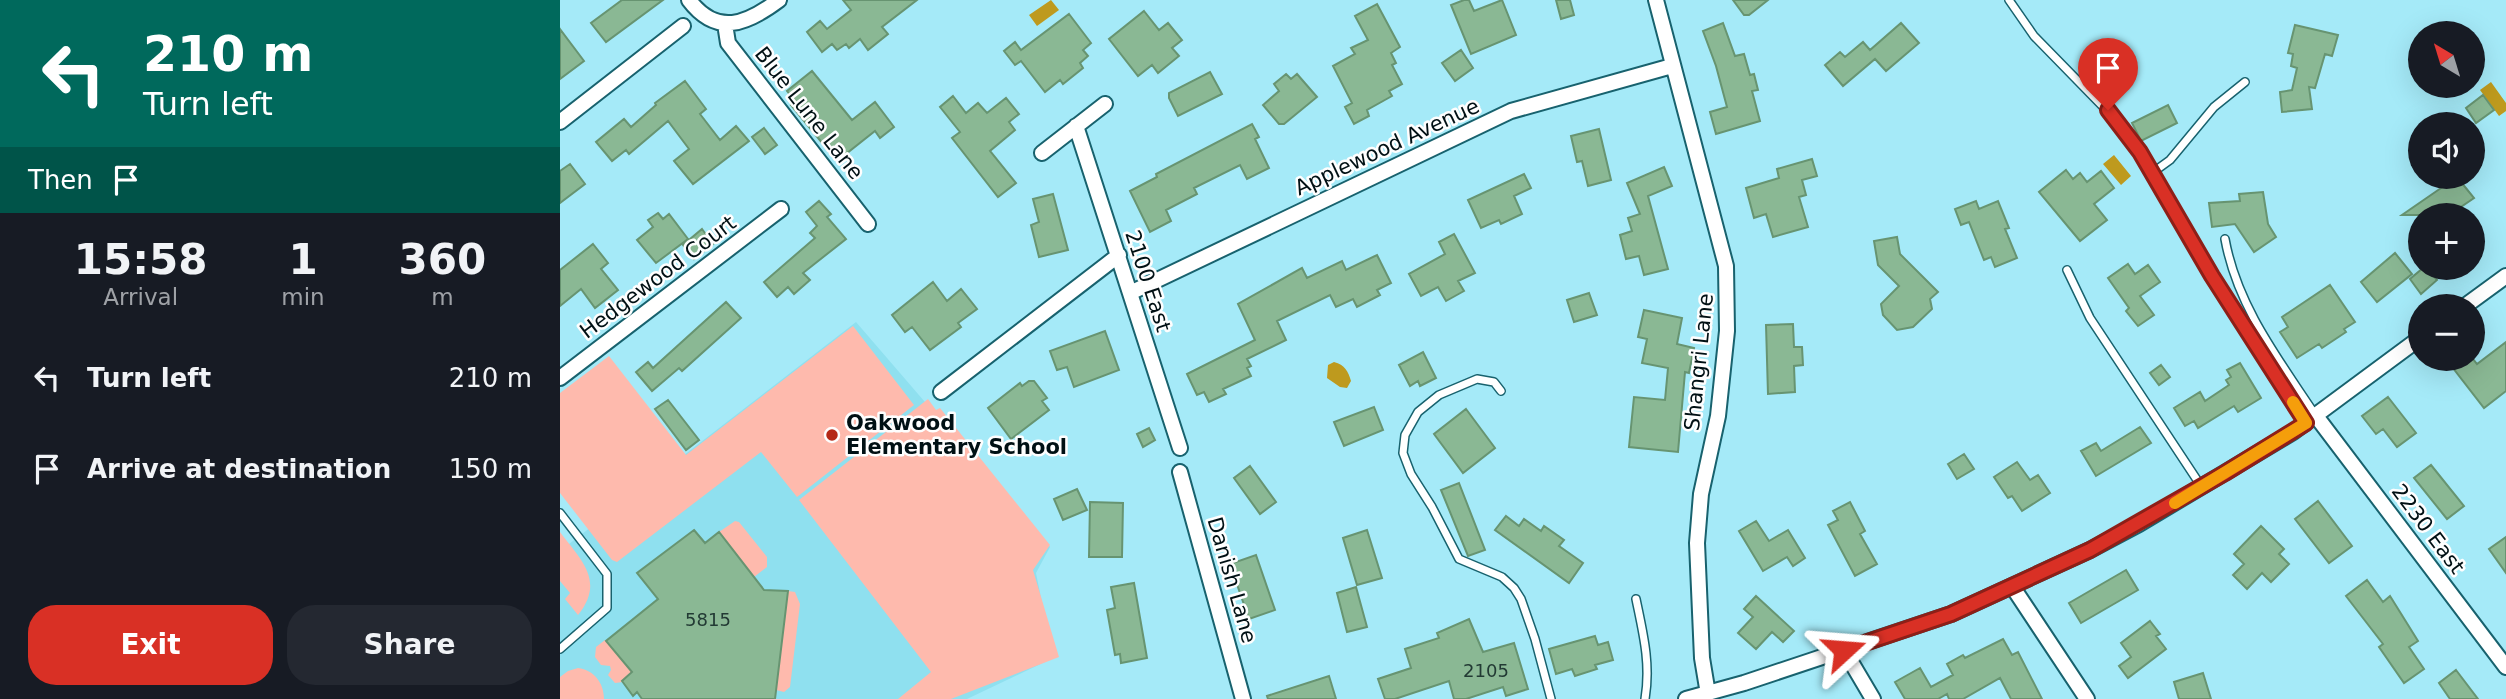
<!DOCTYPE html>
<html lang="en">
<head>
<meta charset="utf-8">
<style>
  body { margin:0; font-family:"DejaVu Sans",sans-serif; background:#242831; color:#f1f3f6; height:100vh; display:flex; flex-direction:column; font-size:26px; white-space:nowrap }
  * { box-sizing:border-box; margin:0 }
  p { font-size:23px; color:#9ea1a6 }
  .icon { flex:none; width:38px; height:38px; fill:none; stroke:currentColor; stroke-width:2; stroke-linecap:round; stroke-linejoin:round }
  .map { position:relative; flex:1; overflow:hidden }
  .panel { display:flex; flex-direction:column; background:#171b24; width:560px }
  .panel>* { flex:none }
  .top-card { background:#00695c; color:#fff; overflow:hidden }
  .needle { width:46px; rotate:322deg }
  .tools { position:absolute; left:1848px; top:21px; display:grid; gap:14px }
  .tools a { display:grid; place-items:center; width:77px; height:77px; border-radius:50%; background:#171b24; box-shadow:0 7px 28px #0002; font-size:35px }
  .pin { position:absolute; display:grid; place-items:center; width:60px; height:60px; color:#fff; margin:-72px -30px; border-radius:50% 50% 50% 0; rotate:-45deg; box-shadow:0 0 7px #0007 }
  .pin .icon { rotate:45deg }
  .me { position:absolute; width:77px; margin:-38px; rotate:71deg; stroke-linejoin:round; filter:drop-shadow(0 0 5px #0008) }
  .turn { display:flex; align-items:center; gap:24px; height:147px; padding:0 28px; font-size:32px }
  .turn .icon { width:91px; height:91px; stroke-width:2.5 }
  .turn b { display:block; font-size:49px; line-height:60px }
  .then { display:flex; align-items:center; height:66px; padding:0 28px; background:#0003; gap:14px; font-size:26px }
  .eta { display:flex; justify-content:space-evenly; align-items:center; height:119px; text-align:center }
  .eta b { font-size:42px; font-weight:600; line-height:49px }
  .primary-button { display:flex; gap:14px; margin-top:auto; padding:14px 28px }
  .primary-button a { flex:1; height:80px; border-radius:28px; background:#d93025; color:#fff; font-size:28px; font-weight:600; line-height:80px; text-align:center }
  .primary-button a+a { background:#242831; color:#f1f3f6 }
  ul { padding:0; list-style:none }
  li { display:flex; align-items:center; gap:21px; height:91px; padding:0 28px }
  li div { flex:1 }
  li b { display:block; font-size:26px }
  li em { font-style:normal }
  main { display:flex; flex:1; min-height:0 }
  .map>svg:first-child { display:block }
  .built { fill:#8fe0ef }
  .green { fill:#febaad }
  .water { fill:#be9a1e }
  .building { fill:#8ab894; stroke:#679471; stroke-width:2 }
  .lines { fill:none; stroke-linecap:round; stroke-linejoin:round }
  .lane-casing { stroke:#18626e; stroke-width:10 }
  .street-casing { stroke:#18626e; stroke-width:18 }
  .lane { stroke:#fff; stroke-width:7 }
  .street { stroke:#fff; stroke-width:14 }
  .route-casing { stroke:#8d1f18; stroke-width:18 }
  .route { stroke:#d93025; stroke-width:12 }
  .slow { stroke:#f59e0b; stroke-width:12 }
  .poi-dot { fill:#b52816; stroke:#fefefe; stroke-width:2.5 }
  .labels { text-anchor:middle; stroke-width:5; stroke-linejoin:round; paint-order:stroke }
  .number-label { font-size:18px; fill:#223a34 }
  .street-label { font-size:21px; fill:#001014; stroke:#fefefe }
  .poi-label { font-size:21px; font-weight:bold; fill:#001014; stroke:#fefefe; text-anchor:start }
</style>
</head>
<body>
<main>
<section class="panel">
<div class="top-card">
<div class="turn"><svg class="icon" aria-label="left" viewBox="0 0 24 24"><path d="M17 20v-9H6M10 6l-5 5 5 5"/></svg><div><b>210 m</b>Turn left</div></div>
<div class="then">Then<svg class="icon" aria-label="arrive" viewBox="0 0 24 24"><path d="M6 21V4h12l-3 4 3 4H6"/></svg></div>
</div>
<div class="eta">
<div><b>15:58</b><p>Arrival</p></div>
<div><b>1</b><p>min</p></div>
<div><b>360</b><p>m</p></div>
</div>
<ul>
<li><svg class="icon" aria-label="left" viewBox="0 0 24 24"><path d="M17 20v-9H6M10 6l-5 5 5 5"/></svg><div><b>Turn left</b></div><em>210 m</em></li>
<li><svg class="icon" aria-label="arrive" viewBox="0 0 24 24"><path d="M6 21V4h12l-3 4 3 4H6"/></svg><div><b>Arrive at destination</b></div><em>150 m</em></li>
</ul>
<div class="primary-button"><a>Exit</a><a>Share</a></div>
</section>
<div class="map">
<svg width="1946" height="699" viewBox="0 0 1946 699">
  <rect width="100%" height="100%" fill="#a5eaf8"/>
  <path class="built" d="M296,322L490,547L476,573L493,658L407,699H0V551Z"/>
  <path class="green" d="M293,326L354,405L237,497L201,452L57,562L52,560L0,493V393L49,356L126,455Z
    M368,399L376,410L380,408L490,545L473,570L499,657L391,699H338L371,672L239,500Z
    M175,521L179,522L207,557V567L194,577L159,532Z
    M0,532C22,561 45,581 18,615L5,599L10,593L0,581Z
    M228,591L235,592L240,604L230,687L224,692L216,690Z
    M45,640L64,663L80,666L63,682L55,683L48,675L51,670L50,666L41,665L35,657L36,647Z
    M18,668C34,670 44,683 44,699H0V677L8,671Z"/>
  <path class="water" d="M491,0L499,10L477,26L469,15Z
    M1931,82L1946,103V111L1939,116L1920,90Z
    M1554,155L1571,176L1561,185L1543,164Z
    M774,362C785,365 788,371 791,381L787,388L780,387L767,378L768,365Z"/>
  <path class="building" d="M62,0H103L46,42L31,23Z
    M283,0H357L322,27L328,34L308,50L300,39L289,48L286,44L277,50L272,44L262,52L247,32L260,21L267,29L291,10Z
    M904,0H909L914,11L942,0L956,35L911,54L891,5Z
    M996,0H1010L1014,15L1001,19Z
    M1173,0H1208L1189,15H1184Z
    M817,4L840,47L831,53L836,63L832,65L842,84L829,91L832,96L807,110L809,116L794,124L785,107L792,103L773,66L795,54L791,48L808,40L795,16Z
    M584,11L599,30L608,23L622,40L612,48L619,56L598,73L592,65L578,76L549,39Z
    M509,14L531,43L523,50L528,56L520,63L523,68L503,84L500,80L485,92L461,61L455,65L444,51L455,42L461,50Z
    M1163,23L1175,56L1184,54L1190,75L1194,74L1198,90L1192,91L1200,121L1156,134L1150,112L1167,107L1156,66L1143,31Z
    M1341,23L1359,43L1326,71L1315,59L1283,86L1265,65L1280,52L1285,57L1303,42L1310,50Z
    M1735,25L1778,35L1772,56L1765,54L1755,88L1749,87L1752,109L1722,112L1720,92L1732,90L1737,68L1731,66L1733,54L1728,53Z
    M0,29L24,61L0,79Z
    M901,50L913,68L895,81L882,63Z
    M252,71L292,120L315,102L334,127L320,138L315,131L277,161L231,105L235,101L227,91Z
    M650,72L662,94L618,116L609,98V93Z
    M726,74L731,79L737,74L757,97L724,124H719L703,105L719,91L714,84Z
    M125,81L146,109L140,114L160,140L176,126L189,141L133,184L114,161L129,149L108,121L69,154L66,150L52,161L36,142L64,119L71,127L96,105L95,103Z
    M1923,95L1934,110L1916,123L1906,108Z
    M393,96L406,113L418,103L427,113L446,98L459,114L449,122L455,130L430,151L456,183L438,197L392,138L400,132L380,107Z
    M1608,105L1617,123L1581,141L1572,123Z
    M692,124L699,137L695,139L709,168L687,179L680,165L634,188L637,194L606,210L611,221L590,232L570,191L597,177L596,174Z
    M204,128L217,145L205,154L192,137Z
    M1039,129L1051,180L1028,186L1022,161L1017,162L1011,136Z
    M1252,159L1257,176L1242,180L1246,195L1239,197L1248,227L1213,237L1206,214L1194,218L1186,188L1219,178L1217,169Z
    M10,164L25,184L0,203V171Z
    M1104,167L1112,186L1088,196L1108,269L1084,275L1079,256L1066,259L1060,235L1072,231L1068,218L1080,214L1067,183Z
    M1506,170L1513,179L1520,173L1527,182L1541,171L1554,188L1534,204L1547,220L1520,241L1479,192Z
    M964,174L971,188L954,196L962,214L941,224L939,220L921,228L908,200Z
    M1897,177L1914,198L1889,215H1842Z
    M1703,192L1708,224L1716,237L1694,252L1675,224L1652,227L1649,203L1680,201L1679,194Z
    M493,194L508,250L479,257L471,225L479,222L473,199Z
    M259,201L271,214L267,217L286,239L243,273L250,280L234,294L228,287L217,297L204,282L255,238L250,233L257,226L246,212Z
    M1416,201L1419,209L1438,201L1449,228L1445,229L1457,258L1435,267L1431,257L1424,260L1409,222L1401,225L1395,209Z
    M98,213L103,219L109,214L128,239L96,263L77,240L93,227L88,220Z
    M142,229L153,244L134,259L123,245Z
    M894,234L915,273L898,281L904,291L886,301L878,287L861,296L849,274L885,254L879,242Z
    M1337,237L1340,254L1378,292L1370,299L1372,309L1353,327L1337,330L1323,315L1321,304L1339,286L1318,265L1314,241Z
    M33,244L48,263L41,269L58,290L35,308L21,289L0,306V270Z
    M1835,253L1852,274L1817,302L1801,282Z
    M817,255L831,283L817,290L820,295L797,307L793,299L776,307L770,295L717,321L726,340L687,359L691,366L687,368L691,376L663,389L666,394L649,402L644,392L637,395L627,374L695,340L678,304L742,268L747,278L782,261L786,270Z
    M1568,264L1575,274L1588,265L1600,282L1580,296L1594,315L1578,326L1566,311L1569,308L1548,278Z
    M1863,268H1867L1877,280L1861,294L1850,279Z
    M373,282L387,301L401,289L417,309L398,323L401,327L370,350L352,327L345,332L332,315Z
    M1770,285L1795,322L1784,329L1786,332L1762,348L1759,344L1737,358L1720,332L1728,327L1722,317Z
    M1029,293L1037,315L1014,322L1007,300Z
    M166,302L181,318L122,371L119,368L92,391L76,372L88,362L93,368Z
    M1084,310L1122,318L1117,344L1134,348L1129,373L1125,372L1118,452L1069,447L1074,397L1105,400L1108,368L1082,363L1087,339L1078,337Z
    M1233,324L1234,347H1242L1243,365L1234,366L1235,392L1208,394L1206,325Z
    M545,331L559,370L514,387L507,367L497,370L490,351Z
    M1946,342V391L1924,408L1886,359H1913L1917,364Z
    M863,352L876,378L860,386L858,381L850,386L839,365Z
    M1680,363L1701,398L1678,412L1674,406L1638,428L1634,421L1625,426L1614,408L1640,392L1645,401L1669,385L1666,380L1671,377L1667,370Z
    M1601,365L1610,377L1599,385L1590,373Z
    M469,381H474L487,398L482,401L489,410L451,439L428,408L460,383L462,386Z
    M1828,397L1856,433L1837,447L1823,429L1816,434L1802,416Z
    M108,400L139,440L126,450L95,409Z
    M814,407L823,430L784,446L774,422Z
    M906,409L935,448L903,473L874,434Z
    M1580,427L1591,443L1536,476L1521,451L1536,443L1541,451Z
    M589,428L595,440L583,447L577,434Z
    M1404,454L1414,469L1397,479L1388,464Z
    M1457,462L1470,480L1478,475L1490,493L1462,511L1452,496L1448,498L1434,477Z
    M1871,465L1904,506L1887,519L1854,478Z
    M690,466L716,502L700,514L674,478Z
    M899,483L925,550L908,556L881,490Z
    M517,489L527,510L503,520L494,499Z
    M1758,501L1792,546L1769,563L1735,519Z
    M530,502L563,503L562,557H529Z
    M1290,502L1305,531L1300,534L1317,564L1295,576L1268,525L1278,520L1273,511Z
    M946,516L959,526L964,519L981,531L984,526L1004,540L999,546L1023,563L1009,583L935,530Z
    M1196,521L1209,541L1228,530L1245,558L1233,566L1227,557L1203,571L1179,531Z
    M1701,526L1724,549L1719,554L1729,564L1711,582L1702,573L1687,589L1673,575L1684,564L1674,554Z
    M134,530L145,543L159,532L204,590L228,591L215,699H82L77,692L73,696L62,681L72,672L46,641L98,599L77,573Z
    M807,530L822,578L797,585L783,538Z
    M1946,537V573L1929,549Z
    M696,555L715,610L689,619L670,564Z
    M1566,570L1578,590L1521,623L1509,603Z
    M1807,580L1823,602L1830,596L1858,641L1849,647L1864,669L1844,683L1819,647L1823,644L1786,596Z
    M574,583L587,658L561,663L560,654L555,655L547,610L555,608L551,587Z
    M796,587L807,627L787,632L777,593Z
    M1196,596L1234,631L1223,642L1212,632L1196,649L1178,633L1193,617L1184,609Z
    M909,619L923,652L954,643L968,689L946,696L943,687L906,699H894L889,681L835,699H825L818,679L851,668L845,649L879,638L877,633Z
    M1590,621L1600,634L1596,636L1606,649L1568,678L1559,666L1571,657L1561,643Z
    M1035,636L1038,645L1048,642L1053,660L1035,665L1037,669L1015,676L1012,669L996,674L989,649Z
    M1443,639L1452,655L1458,652L1482,699H1451L1440,678L1403,699H1389L1387,694L1378,699H1345L1335,682L1360,668L1371,687L1393,675L1387,664L1403,655L1405,658Z
    M1896,670L1918,699H1890L1879,683Z
    M1643,673L1651,699H1619L1614,682Z
    M769,676L776,699H708L707,696Z"/>
  <g class="lines">
    <g class="lane-casing">
      <path id="lane" d="M1449,0L1474,36L1560,124L1592,173L1610,160L1654,107L1685,82
        M1592,173L1652,276L1746,423
        M1665,239C1677,306 1719,360 1756,416
        M1507,270L1530,318L1641,486
        M941,391L934,382L917,379L879,395L858,412L845,435L843,453L851,474L872,507L899,559L942,577L954,588L961,599L975,639L991,699
        M0,513L47,574V608L0,649
        M1076,599C1083,633 1091,664 1085,699"/>
    </g>
    <g class="street-casing">
      <path id="street" d="M129,0C157,37 187,24 219,0
        M1096,0L1166,266L1167,331L1158,416L1141,494L1137,543L1142,658L1148,694
        M165,24L168,43L308,224
        M0,122L123,26
        M516,126L620,448
        M482,153L545,104
        M570,293L951,111L1112,66
        M1905,306L1946,276
        M0,378L221,209
        M381,392L559,255
        M1756,416L1946,667
        M620,472L683,699
        M1452,586L1527,699
        M1284,650L1313,699
        M1126,699L1184,683L1391,614L1530,550L1579,524L1733,432L1860,338"/>
    </g>
    <use href="#lane" class="lane"/>
    <use href="#street" class="street"/>
  </g>
  <g class="lines">
    <g class="route-casing">
      <path id="route" d="M1284,650L1391,614L1530,550L1665,473L1746,423L1652,276L1580,152L1548,110"/>
    </g>
    <use href="#route" class="route"/>
    <path class="slow" d="M1615,503L1746,423L1733,402"/>
  </g>
  <circle class="poi-dot" cx="272" cy="435" r="7"/>
  <g class="labels">
    <g class="number-label">
      <text x="148" y="626">5815</text>
      <text x="926" y="677">2105</text>
    </g>
    <g class="street-label">
      <text transform="translate(249 113) rotate(52)" y="7">Blue Lune Lane</text>
      <text transform="translate(827 147) rotate(-25)" y="7">Applewood Avenue</text>
      <text transform="translate(98 277) rotate(-37)" y="7">Hedgewood Court</text>
      <text transform="translate(588 281) rotate(72)" y="7">2100 East</text>
      <text transform="translate(1139 362) rotate(-84)" y="7">Shangri Lane</text>
      <text transform="translate(1868 529) rotate(53)" y="7">2230 East</text>
      <text transform="translate(672 580) rotate(74)" y="7">Danish Lane</text>
    </g>
    <g class="poi-label">
      <text x="286" y="430">Oakwood<tspan x="286" dy="24">Elementary School</tspan></text>
    </g>
  </g>
</svg>
<div class="tools">
<a><svg class="needle" viewBox="-14 -14 28 28"><path d="M0-13l5 13h-10z" fill="#e53935"/><path d="M0 13l5-13h-10z" fill="#9ea1a6"/></svg></a>
<a><svg class="icon" aria-label="sound" viewBox="0 0 24 24"><path d="M4 9h4l5-4v14l-5-4H4zM17 9q2 3 0 6"/></svg></a>
<a>+</a>
<a>−</a>
</div>
<div class="pin" style="left:1548px;top:110px;background:#d93025"><svg class="icon" aria-label="arrive" viewBox="0 0 24 24"><path d="M6 21V4h12l-3 4 3 4H6"/></svg></div>
<svg class="me" style="left:1284px;top:650px" viewBox="-20 -20 40 40"><path d="M0-17L14 15 0 8-14 15z" fill="#d93025" stroke="#fff" stroke-width="4"/></svg>
</div>
</main>
</body>
</html>
